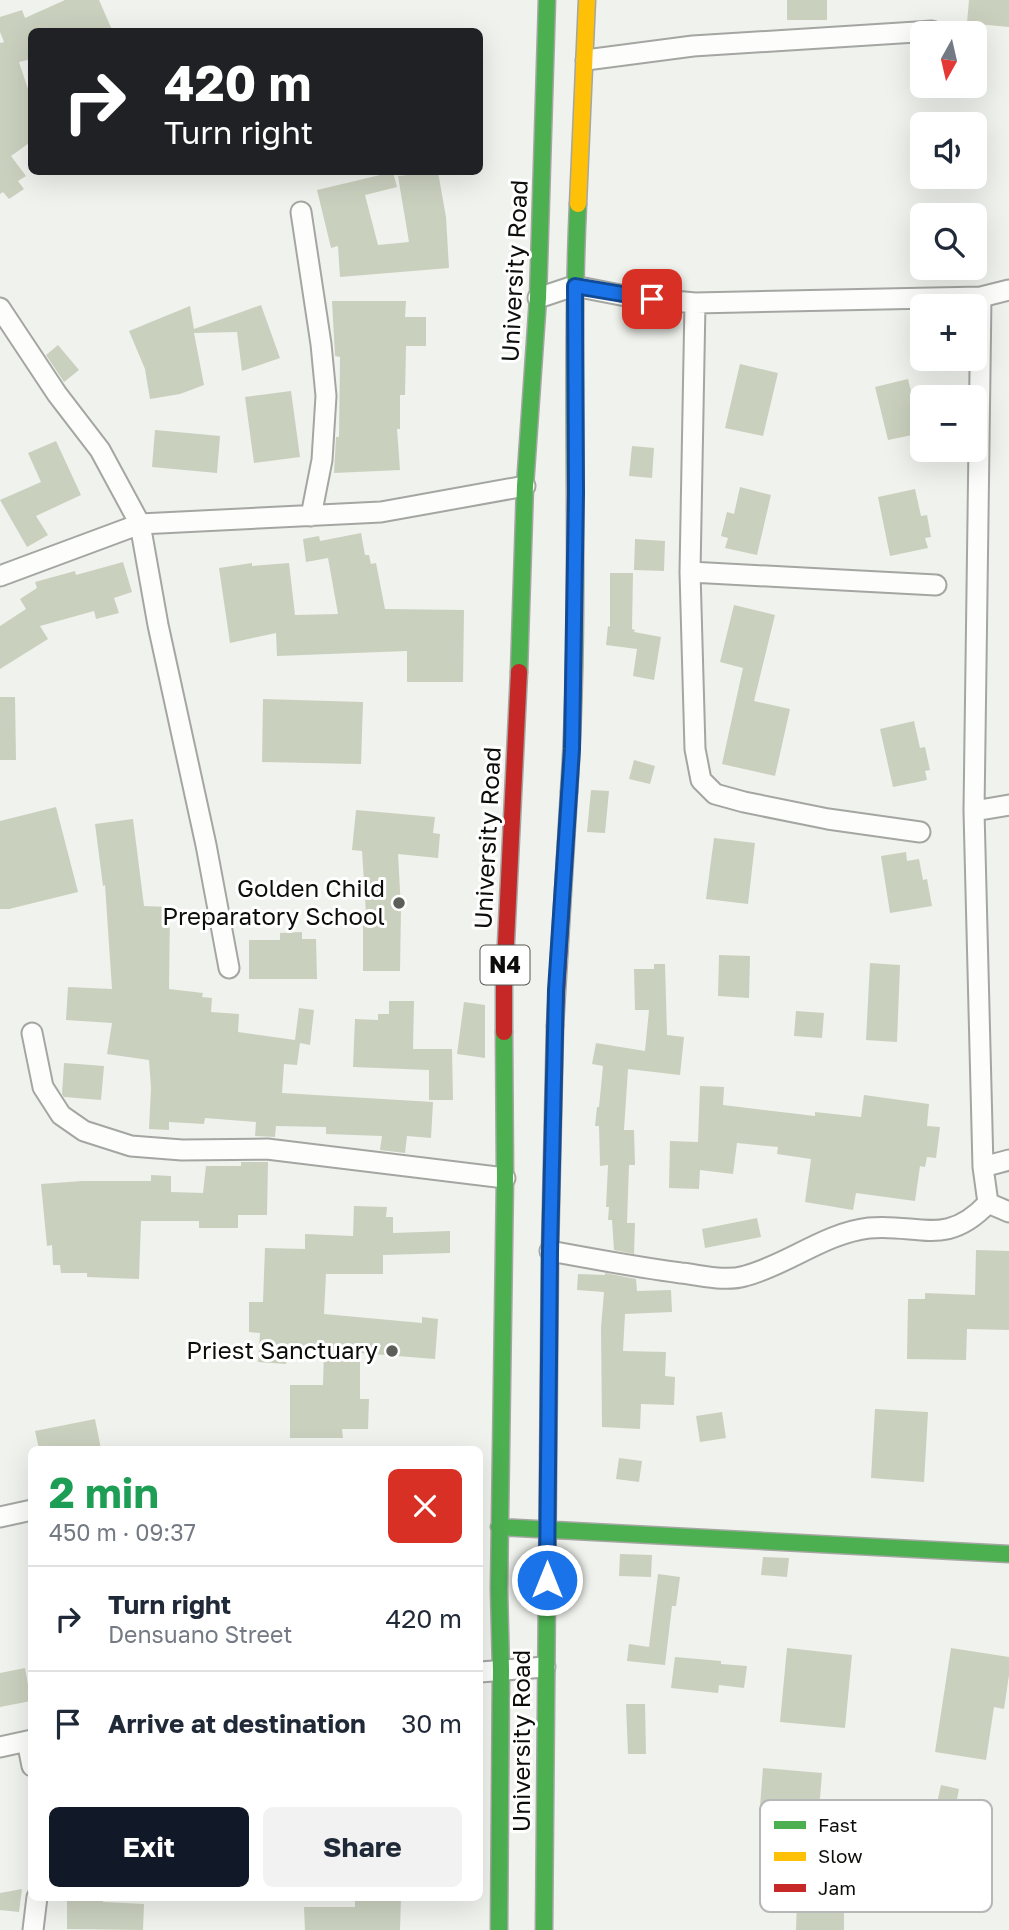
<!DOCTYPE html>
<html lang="en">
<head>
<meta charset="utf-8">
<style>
  body { margin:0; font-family:"Golos Text",sans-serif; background:#f2f2f3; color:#1f2937; height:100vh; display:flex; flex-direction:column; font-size:26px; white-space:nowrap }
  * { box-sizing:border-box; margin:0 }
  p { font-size:23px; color:#747a83 }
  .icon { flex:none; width:38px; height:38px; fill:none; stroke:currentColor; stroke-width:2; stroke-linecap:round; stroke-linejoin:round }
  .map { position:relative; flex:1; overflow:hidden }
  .panel { position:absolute; left:28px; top:1446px; width:455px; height:455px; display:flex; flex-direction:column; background:#fff; border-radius:10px; box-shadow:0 7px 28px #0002 }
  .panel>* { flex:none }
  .hud { position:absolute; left:28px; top:28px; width:455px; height:147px; border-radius:10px; box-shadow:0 7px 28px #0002; background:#202124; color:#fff; overflow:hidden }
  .needle { width:46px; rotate:188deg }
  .controls { position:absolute; left:910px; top:21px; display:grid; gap:14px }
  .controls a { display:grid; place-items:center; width:77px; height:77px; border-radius:10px; background:#fff; box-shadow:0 7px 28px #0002; font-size:35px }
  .pin { position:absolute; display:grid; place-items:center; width:60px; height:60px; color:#fff; margin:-30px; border-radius:14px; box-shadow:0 4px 10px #0006 }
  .me { position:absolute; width:77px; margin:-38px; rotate:0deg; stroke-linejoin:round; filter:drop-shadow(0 0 5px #0008) }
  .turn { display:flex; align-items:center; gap:24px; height:147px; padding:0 21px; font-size:32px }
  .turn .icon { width:91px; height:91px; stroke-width:2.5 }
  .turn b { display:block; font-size:49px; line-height:60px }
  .round { display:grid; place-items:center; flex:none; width:74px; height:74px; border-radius:10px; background:#f2f2f3 }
  .head { display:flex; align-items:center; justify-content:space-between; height:119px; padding:0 21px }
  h1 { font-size:42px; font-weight:700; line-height:52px; color:#1e9e55 }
  .action { display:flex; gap:14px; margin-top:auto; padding:14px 21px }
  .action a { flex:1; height:80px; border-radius:10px; background:#111827; color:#fff; font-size:28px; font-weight:700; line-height:80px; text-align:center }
  .action a+a { background:#f2f2f3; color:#1f2937 }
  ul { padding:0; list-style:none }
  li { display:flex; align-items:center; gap:21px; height:105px; padding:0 21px; border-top:2px solid #e0e1e3 }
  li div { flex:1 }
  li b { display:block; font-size:26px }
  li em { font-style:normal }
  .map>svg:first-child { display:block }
  .building { fill:#cad0be }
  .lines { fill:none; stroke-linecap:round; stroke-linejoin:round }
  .street-casing { stroke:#a4a6a2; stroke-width:23 }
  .fast-casing { stroke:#a4a6a2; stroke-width:19 }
  .slow-casing { stroke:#a4a6a2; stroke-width:19 }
  .jam-casing { stroke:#a4a6a2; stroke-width:19 }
  .street { stroke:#fdfdfc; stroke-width:19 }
  .fast { stroke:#4caf50; stroke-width:16 }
  .slow { stroke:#ffc107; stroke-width:16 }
  .jam { stroke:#c62828; stroke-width:16 }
  .route-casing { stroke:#114b97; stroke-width:18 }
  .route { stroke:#1a73e8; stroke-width:12 }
  .poi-dot { fill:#5c5e5a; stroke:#fff; stroke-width:2.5 }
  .labels { text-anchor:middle; stroke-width:6; stroke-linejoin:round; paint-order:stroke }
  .shield { fill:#fff; stroke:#565654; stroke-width:2 }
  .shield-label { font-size:23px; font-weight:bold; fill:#0d0e0b }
  .street-label { font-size:24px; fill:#0d0e0b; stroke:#fff }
  .poi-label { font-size:24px; fill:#0d0e0b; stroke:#fff; text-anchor:end }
  .key { fill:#fff; stroke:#b6b7b6; stroke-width:2 }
  .key-label { font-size:19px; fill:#0d0e0b }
</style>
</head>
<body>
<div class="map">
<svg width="1009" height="1930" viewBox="0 0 1009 1930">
  <rect width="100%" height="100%" fill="#f0f2ed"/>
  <path class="building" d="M65,0H99L113,32H32V59L19,62L32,101V141L11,156L26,176L18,181L24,189L9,199L3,192L0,194V43L4,42L0,32V17L22,10L25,18Z
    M787,0H827V20H787Z
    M969,0H1009V27L967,23Z
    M393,172L397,187L365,195L378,245L409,242L398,176L438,172L446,217L449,268L340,277L338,246L331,248L317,190Z
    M332,301H406L405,317H426V346H406L405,395H400V429H397L400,470L334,473L336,437H339L340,357L335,356Z
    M261,305L280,358L242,371L237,332L194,333L204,385L180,394L150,399L145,369L129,331L190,306L194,329Z
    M58,345L79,370L64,382L46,355Z
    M740,364L778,373L763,436L725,428Z
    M908,379L913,400L920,398L922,433L888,440L875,387Z
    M291,391L300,457L254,463L245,397Z
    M155,430L220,436L217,473L152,467Z
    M56,441L81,495L36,516L48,535L27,547L0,500L41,482L28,453Z
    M632,446L654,448L652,478L629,476Z
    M740,487L771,495L757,555L725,548L728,538L721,536L727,512L734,514Z
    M915,489L921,516L927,515L931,537L925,538L928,548L890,556L878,497Z
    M361,533L365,555H369L371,564L376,563L385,609L464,610L463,682H407V651L277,656L276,633L230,643L219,568L252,563V566L289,563L295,615L338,614L328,558L306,562L303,539L319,536L320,541Z
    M635,539L665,541L664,571L634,570Z
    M123,562L132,592L114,598L119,613L96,619L94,611L40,626L48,639L0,669V626L26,609L20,599L37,588L35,582L75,571L76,575Z
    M610,573H633L632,629L635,630L634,632L661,637L654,680L633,676L637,649L606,645L608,626L610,627Z
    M734,605L775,615L754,701L790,709L775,776L722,764L743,668L720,662Z
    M0,697H15L16,760H0Z
    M263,699L363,702L361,764L262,762Z
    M914,721L920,748L925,747L930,770L925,771L927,780L893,787L880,729Z
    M634,760L655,766L650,784L629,779Z
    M591,790L609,791L605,833L587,832Z
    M56,807L78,892L9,909H0V821Z
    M356,810L435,817L433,833L440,834L438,858L398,854L401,909L400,971H363V913H366L362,851L352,850Z
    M133,819L144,906L170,907L169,989L203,993L202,997L212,998L211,1012L239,1014L238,1032L295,1040L299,1008L314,1010L310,1045L300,1043L297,1065L284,1064L282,1093L433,1102L431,1138L407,1136L405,1153L380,1150L382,1136L326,1134V1127L276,1126L275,1137L255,1136L256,1122L205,1118L204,1124L169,1122V1130L149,1129L151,1088L149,1060L107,1054L112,1023L66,1020L68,987L112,989L105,885L103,886L95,824Z
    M714,838L755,843L748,904L706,899Z
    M906,852L907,861L919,859L923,880L927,879L932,906L890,913L881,856Z
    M302,932V939H316L317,979H249V940H280V933Z
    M719,955L750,956L749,998L718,996Z
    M870,963L900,965L897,1042L866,1040Z
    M654,964H665L667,1035L684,1037L680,1075L628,1069L624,1130H634L635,1165H629L627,1223H635L634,1254L614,1250L612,1220H608L609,1207H606L608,1165L600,1166L599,1126H595L597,1107H599L603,1066L592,1064L596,1043L645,1051L649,1010H635L634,969H654Z
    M389,1001H414L413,1049H452L453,1100H429V1070L353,1067L355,1019L378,1020V1014H389Z
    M464,1002L485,1005V1058L457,1054Z
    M796,1011L824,1013L822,1038L794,1036Z
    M64,1063L104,1066L101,1100L64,1097L62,1094Z
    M700,1086L724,1087L723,1105L815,1116V1112L861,1117L864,1095L929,1104L927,1126L940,1127L936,1158L927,1157L925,1167L920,1166L915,1201L856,1193L853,1210L805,1202L811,1159L777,1154L778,1147L737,1143L733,1174L700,1170L699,1189L669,1188L670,1141L698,1142Z
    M241,1162H268L267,1215H238V1228H199V1221H141L139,1279L87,1277V1273H61L60,1265H53L52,1245L47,1246L41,1184L82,1181H151V1175L171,1176V1192L203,1193L206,1166H241Z
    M354,1206L387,1207L386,1217H393V1233L450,1231V1253L383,1255V1274H326L324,1314L422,1323V1317L438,1319L435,1359L360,1353V1399H369L368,1429H342L343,1438H290V1385H323L324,1352L287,1348L286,1364L258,1362L260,1333L249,1332V1302H263L265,1248L305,1249V1234L353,1236Z
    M757,1218L761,1237L705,1248L702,1229Z
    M976,1250L1009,1251V1330L967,1329L966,1360L907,1359L908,1299H925V1293L975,1295Z
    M605,1273L636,1279L637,1291L671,1290L672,1312L625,1314L623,1351L666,1352L665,1376L675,1377L674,1405L641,1404L640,1429L602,1427L601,1328L604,1292L577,1290L578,1274L605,1275Z
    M875,1409L928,1412L924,1482L871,1478Z
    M722,1412L726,1438L700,1442L696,1416Z
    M95,1419L101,1449H39L35,1431Z
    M619,1458L642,1461L639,1482L616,1479Z
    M620,1554L652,1555L651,1577L619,1576Z
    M763,1557L789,1558L787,1577L761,1575Z
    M658,1574L680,1577L676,1606H672L665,1665L627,1661L629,1644L649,1647Z
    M787,1648L852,1655L845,1728L780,1722Z
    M951,1648L1009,1657V1675L1004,1709L994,1707L986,1760L935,1752Z
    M675,1657L721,1661V1664L747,1666L744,1688L719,1685L718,1693L671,1688Z
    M25,1668L31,1701L0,1707V1673Z
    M626,1704H645L646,1754H628Z
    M763,1768L822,1773L818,1824L759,1820Z
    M941,1785L959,1789L956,1804L990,1811L982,1843L971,1841L964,1875L923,1866Z
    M801,1876L833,1877L832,1899H844V1930H796L797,1898H801Z
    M22,1889L19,1912L0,1910V1893Z
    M67,1897H103V1902L144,1904L143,1930L67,1929Z
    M355,1897H401L400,1930H305L304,1907H355Z"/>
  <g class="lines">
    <g class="street-casing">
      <path id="street" d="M586,60L693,46L932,31
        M301,212L321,344L326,396L322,460L311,516
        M538,298L574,286L631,297L695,303L981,297L1009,290
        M695,303L690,572L695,749L701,780L715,794L744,802L828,819L920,832
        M0,308L57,394L100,450L140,524L158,625L206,845L229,968
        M690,572L936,585
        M0,576L140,524L381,512L525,486
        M974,811L981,297
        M32,1033L43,1087L61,1115L84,1131L131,1146L182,1150L267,1149L505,1178
        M983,1167L1009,1160
        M988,1203L1009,1212
        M550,1251C593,1259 637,1267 681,1273C701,1275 725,1282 745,1276C787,1265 825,1233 869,1228C918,1223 946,1248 988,1203L983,1167L974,811L1009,805
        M0,1517L32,1510
        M480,1672L545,1667
        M27,1741L32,1766
        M0,1747L32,1740
        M33,1930L37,1897"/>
    </g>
    <g class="fast-casing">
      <path id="fast" d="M519,672L525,486L538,298L547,0
        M569,792C582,596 569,400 578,204
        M499,1527L1009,1554
        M499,1930L501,1670L499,1589L505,1178L504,1032
        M544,1930L550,1251L555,1026"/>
    </g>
    <g class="slow-casing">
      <path id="slow" d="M578,204L587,0"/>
    </g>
    <g class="jam-casing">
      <path id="jam" d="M555,1026L569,792
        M504,1032V984L519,672"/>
    </g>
    <use href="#street" class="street"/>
    <use href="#fast" class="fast"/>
    <use href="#slow" class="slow"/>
    <use href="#jam" class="jam"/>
  </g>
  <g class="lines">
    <g class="route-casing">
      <path id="route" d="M547,1580L550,1251L556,990L572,749L576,493L575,286L652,299"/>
    </g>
    <use href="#route" class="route"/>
  </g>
  <g class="poi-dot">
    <circle cx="399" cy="903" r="7"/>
    <circle cx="392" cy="1351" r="7"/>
  </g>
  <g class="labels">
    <rect class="shield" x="480.5" y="945.5" width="49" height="39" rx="5"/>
    <g class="shield-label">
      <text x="505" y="973">N4</text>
    </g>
    <g class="street-label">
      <text transform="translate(515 271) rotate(-87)" y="8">University Road</text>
      <text transform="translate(488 838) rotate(-87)" y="8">University Road</text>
      <text transform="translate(522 1741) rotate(-90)" y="8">University Road</text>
    </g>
    <g class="poi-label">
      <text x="385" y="897">Golden Child<tspan x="385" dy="28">Preparatory School</tspan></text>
      <text x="378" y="1359">Priest Sanctuary</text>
    </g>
  </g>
  <rect x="760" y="1800" width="232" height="112" rx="10" class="key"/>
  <rect x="774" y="1821" width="32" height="8" fill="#4caf50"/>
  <rect x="774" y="1852" width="32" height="9" fill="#ffc107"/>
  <rect x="774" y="1884" width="32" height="8" fill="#c62828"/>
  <g class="key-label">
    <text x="818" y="1832">Fast</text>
    <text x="818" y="1863">Slow</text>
    <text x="818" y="1895">Jam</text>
  </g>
</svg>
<div class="controls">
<a><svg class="needle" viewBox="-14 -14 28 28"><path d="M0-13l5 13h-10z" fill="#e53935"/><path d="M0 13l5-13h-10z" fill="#747a83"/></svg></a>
<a><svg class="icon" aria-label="sound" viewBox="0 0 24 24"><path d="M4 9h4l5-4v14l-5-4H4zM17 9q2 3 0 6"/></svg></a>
<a><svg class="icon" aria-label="search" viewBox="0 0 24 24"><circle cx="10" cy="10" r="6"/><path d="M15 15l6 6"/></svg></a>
<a>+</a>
<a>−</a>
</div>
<div class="pin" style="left:652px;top:299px;background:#d93025"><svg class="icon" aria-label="arrive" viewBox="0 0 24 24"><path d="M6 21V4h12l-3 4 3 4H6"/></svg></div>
<svg class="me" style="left:547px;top:1580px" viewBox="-20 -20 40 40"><circle r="17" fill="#1a73e8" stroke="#fff" stroke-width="3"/><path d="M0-11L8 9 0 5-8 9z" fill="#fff"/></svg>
<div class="hud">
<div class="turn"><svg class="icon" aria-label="right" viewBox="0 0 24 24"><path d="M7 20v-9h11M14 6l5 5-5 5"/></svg><div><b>420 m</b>Turn right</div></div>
</div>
<section class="panel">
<div class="head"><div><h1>2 min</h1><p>450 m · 09:37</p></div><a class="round" style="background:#d93025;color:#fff"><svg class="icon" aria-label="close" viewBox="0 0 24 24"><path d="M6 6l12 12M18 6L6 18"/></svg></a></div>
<ul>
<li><svg class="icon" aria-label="right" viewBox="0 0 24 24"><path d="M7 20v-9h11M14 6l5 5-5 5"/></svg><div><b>Turn right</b><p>Densuano Street</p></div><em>420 m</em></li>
<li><svg class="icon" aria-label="arrive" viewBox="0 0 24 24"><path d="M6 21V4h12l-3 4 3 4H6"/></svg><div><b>Arrive at destination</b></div><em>30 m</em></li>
</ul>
<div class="action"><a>Exit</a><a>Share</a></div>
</section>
</div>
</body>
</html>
